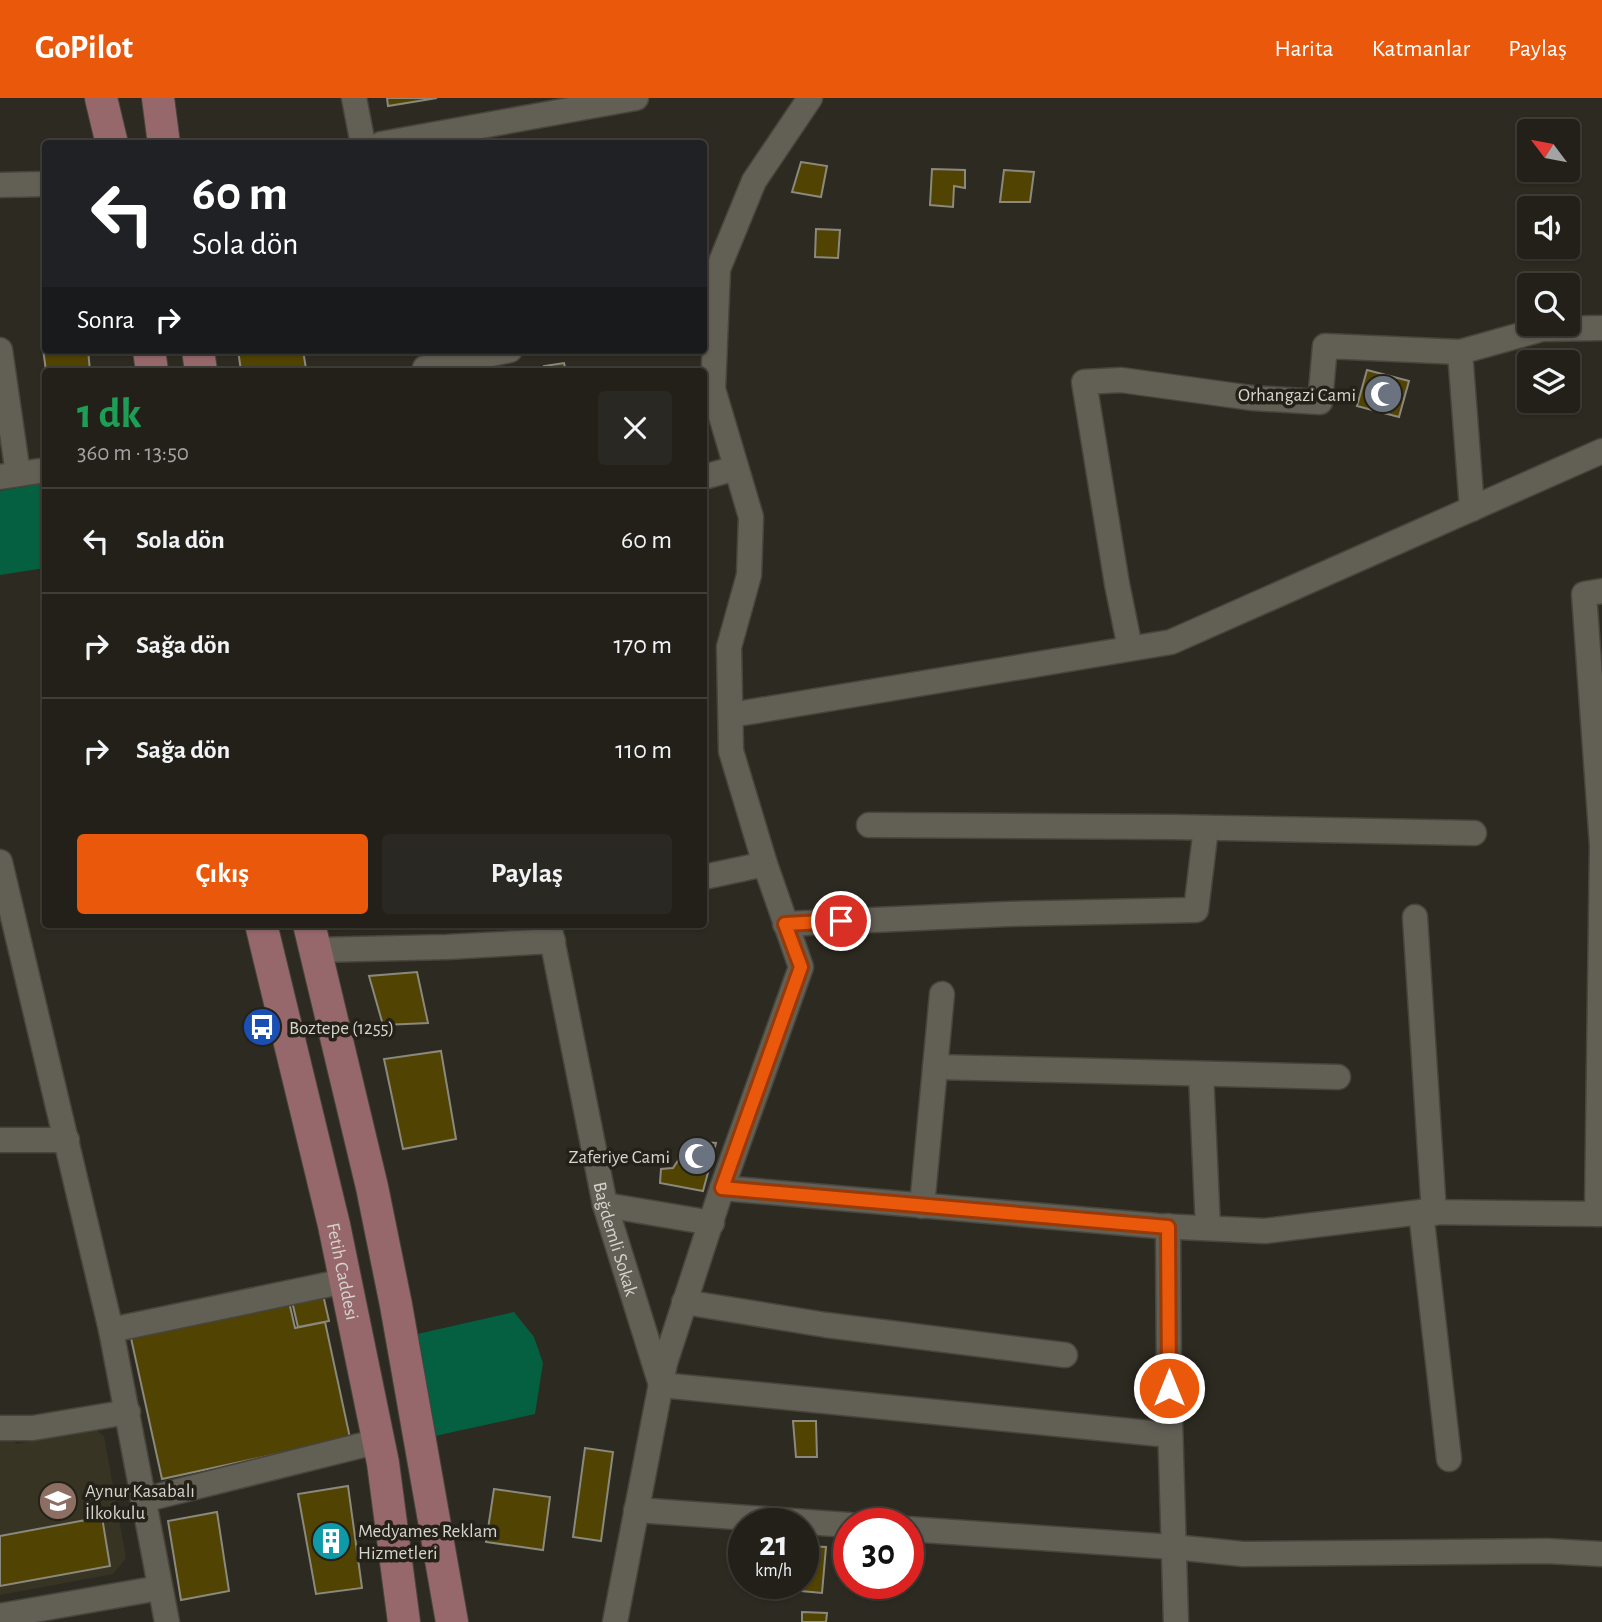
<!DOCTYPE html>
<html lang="tr">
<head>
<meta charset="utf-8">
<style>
  body { margin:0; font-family:"Alegreya Sans",sans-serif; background:#2a2822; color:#f1f3f6; height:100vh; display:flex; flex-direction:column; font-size:26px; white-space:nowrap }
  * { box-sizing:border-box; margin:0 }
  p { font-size:23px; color:#a2a3a2 }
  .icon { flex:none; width:38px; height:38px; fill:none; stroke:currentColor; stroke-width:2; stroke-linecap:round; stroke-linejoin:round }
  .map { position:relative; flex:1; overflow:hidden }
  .details { position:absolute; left:42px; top:270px; width:665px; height:560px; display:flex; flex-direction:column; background:#222019; border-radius:7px; box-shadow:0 2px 5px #0004,0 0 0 2px #3f3e38 }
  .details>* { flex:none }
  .hud { position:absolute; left:42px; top:42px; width:665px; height:214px; border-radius:7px; box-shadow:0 2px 5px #0004,0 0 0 2px #3f3e38; background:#202124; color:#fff; overflow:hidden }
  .needle { width:46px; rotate:302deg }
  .fabs { position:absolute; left:1517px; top:21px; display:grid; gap:14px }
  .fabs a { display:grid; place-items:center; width:63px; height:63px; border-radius:7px; background:#222019; box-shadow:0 2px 5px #0004,0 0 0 2px #3f3e38; font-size:35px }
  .speed { position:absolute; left:728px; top:1410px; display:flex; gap:14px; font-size:35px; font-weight:700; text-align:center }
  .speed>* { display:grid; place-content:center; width:91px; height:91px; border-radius:50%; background:#222019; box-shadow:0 2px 5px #0004,0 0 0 2px #3f3e38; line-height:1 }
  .speed small { font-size:18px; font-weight:400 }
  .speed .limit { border:10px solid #d22; background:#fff; color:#111 }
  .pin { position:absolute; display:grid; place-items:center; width:60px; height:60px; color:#fff; margin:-30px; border:4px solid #fff; border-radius:50%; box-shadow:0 2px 7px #0007 }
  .me { position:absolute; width:77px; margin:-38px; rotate:0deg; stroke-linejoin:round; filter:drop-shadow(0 0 5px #0008) }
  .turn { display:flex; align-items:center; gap:24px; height:147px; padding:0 35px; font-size:32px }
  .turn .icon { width:91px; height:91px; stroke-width:2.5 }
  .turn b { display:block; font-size:49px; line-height:60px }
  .then { display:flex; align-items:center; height:66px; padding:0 35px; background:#0003; gap:14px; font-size:26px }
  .round { display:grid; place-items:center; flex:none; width:74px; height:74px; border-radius:7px; background:#2a2822 }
  .headline { display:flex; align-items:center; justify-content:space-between; height:119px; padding:0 35px }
  h1 { font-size:42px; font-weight:600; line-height:52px; color:#1e9e55 }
  .button { display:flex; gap:14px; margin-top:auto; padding:14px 35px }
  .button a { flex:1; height:80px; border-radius:7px; background:#ea580c; color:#fff; font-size:28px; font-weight:600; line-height:80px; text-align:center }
  .button a+a { background:#2a2822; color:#f1f3f6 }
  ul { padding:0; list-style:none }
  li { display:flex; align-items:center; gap:21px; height:105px; padding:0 35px; border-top:2px solid #3f3e38 }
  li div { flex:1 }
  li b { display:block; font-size:26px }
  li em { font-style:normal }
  header { display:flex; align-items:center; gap:42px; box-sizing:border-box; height:98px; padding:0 35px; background:#ea580c; color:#fff }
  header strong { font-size:33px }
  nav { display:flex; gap:38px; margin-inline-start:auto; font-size:24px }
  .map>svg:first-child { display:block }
  .built { fill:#383424 }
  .green { fill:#055f41 }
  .building { fill:#514301; stroke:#8b887d; stroke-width:2 }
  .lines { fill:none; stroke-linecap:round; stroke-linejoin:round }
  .minor-casing { stroke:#48453d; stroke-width:27 }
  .major-casing { stroke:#48453d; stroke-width:34 }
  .minor { stroke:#625f55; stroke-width:24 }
  .major { stroke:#96686c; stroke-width:32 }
  .route-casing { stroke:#983908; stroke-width:18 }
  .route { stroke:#ea580c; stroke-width:12 }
  .labels { text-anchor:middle; stroke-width:7; stroke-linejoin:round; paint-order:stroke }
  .poi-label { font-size:19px; fill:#d5d4cd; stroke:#242118; text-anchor:start }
  .street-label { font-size:19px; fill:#d5d4cd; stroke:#242118 }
</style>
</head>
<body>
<header>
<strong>GoPilot</strong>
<nav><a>Harita</a><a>Katmanlar</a><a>Paylaş</a></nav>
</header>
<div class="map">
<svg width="1602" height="1524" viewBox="0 0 1602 1524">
  <rect width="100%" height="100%" fill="#2d2b21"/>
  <path class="built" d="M90,1328L104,1338L126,1460L113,1476L0,1497V1337H7L17,1346Z"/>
  <path class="green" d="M45,385V470L0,477V393Z
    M514,1214L534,1239L543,1265L535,1316L435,1338L413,1237Z"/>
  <path class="building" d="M387,0H437L388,8Z
    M801,64L827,68L821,99L792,94Z
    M932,71L965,72V90L954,88L953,109L930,107Z
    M1004,72L1034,74L1030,104H1000Z
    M816,131L840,132L838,160L815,159Z
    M46,226V252H88L90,273H46L41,236Z
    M238,252H303L306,271L241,273Z
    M564,265L566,273H545L544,268Z
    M1367,272L1409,283L1399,319L1357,308Z
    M417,874L428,925L383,927L369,878Z
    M441,953L456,1041L403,1051L384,961Z
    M691,1043L716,1045L703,1093L660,1085L661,1071L673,1070Z
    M322,1192L329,1223L298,1229L291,1199Z
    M287,1195L295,1230L325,1224L350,1340L162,1381L129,1231Z
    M793,1323H816L817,1359H796Z
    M585,1350L613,1354L601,1443L573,1439Z
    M348,1388L362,1490L316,1496L298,1396Z
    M494,1391L550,1399L543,1452L486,1444Z
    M217,1414L229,1493L181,1502L168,1423Z
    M102,1419L110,1468L0,1488V1438Z
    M803,1448L826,1449L822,1495L801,1493V1486H803Z
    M802,1514L827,1515L826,1524H802Z"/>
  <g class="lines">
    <g class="minor-casing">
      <g id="minor">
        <path d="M354,0L363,46"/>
        <path d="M381,46L636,0"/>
        <path d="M0,87L46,86"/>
        <path d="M0,252L18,376"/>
        <path d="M425,270L510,252"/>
        <path d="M0,379L46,372"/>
        <path d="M704,379L736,370"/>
        <path d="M1472,411L1460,254L1542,231L1602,230"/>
        <path d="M1130,550L1117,486L1084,284L1121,282L1252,300L1320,304L1325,248L1460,254"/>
        <path d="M731,617L1171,544L1602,353"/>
        <path d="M869,727L1172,729L1474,735"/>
        <path d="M0,764L111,1232L167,1524"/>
        <path d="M704,779L765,766"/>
        <path d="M1415,819L1434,1115"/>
        <path id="s1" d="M549,826L605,1107L661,1287L1170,1337"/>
        <path d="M785,826L1007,816L1196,812L1206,730"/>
        <path d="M315,852L447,849L553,843"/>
        <path d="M935,969L1338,979"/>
        <path d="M1201,976L1208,1130"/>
        <path d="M0,1042H67"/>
        <path d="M722,1090L1158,1128L1265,1133L1421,1114L1602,1116"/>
        <path d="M605,1107L712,1125"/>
        <path d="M922,1108L942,896"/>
        <path d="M1421,1114L1449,1361"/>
        <path d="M1597,1116L1602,747L1584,496L1602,493"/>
        <path d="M1168,1128L1169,1290L1176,1524"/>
        <path d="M684,1204L826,1227L1065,1257"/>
        <path d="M111,1232L345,1183"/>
        <path d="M0,1330H33L128,1314"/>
        <path d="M143,1402L379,1343"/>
        <path d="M636,1412L849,1427"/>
        <path d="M908,1431L1173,1449L1243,1456L1547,1453L1602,1456"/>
        <path d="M0,1518L159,1490"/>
        <path d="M615,1524L665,1265L722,1090L801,869L765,766L731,653L729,549L749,477L751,419L713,291L718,171L754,83L810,0"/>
      </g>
    </g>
    <g class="major-casing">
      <g id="major">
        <path d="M101,0L112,46"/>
        <path d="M158,0L164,46"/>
        <path d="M149,252L152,273"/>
        <path d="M198,252L201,273"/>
        <path id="s2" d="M261,826L334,1127L383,1365L404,1524"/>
        <path d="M309,826L372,1089L396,1207L452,1524"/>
      </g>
    </g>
    <use href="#minor" class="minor"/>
    <use href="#major" class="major"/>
  </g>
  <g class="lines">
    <g class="route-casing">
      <path id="route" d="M841,823L785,826L801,869L722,1090L1168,1129L1169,1290"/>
    </g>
    <use href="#route" class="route"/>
  </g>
  <defs>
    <g id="mosque-disc" transform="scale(2.0125)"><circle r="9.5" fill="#6b7280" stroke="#242118"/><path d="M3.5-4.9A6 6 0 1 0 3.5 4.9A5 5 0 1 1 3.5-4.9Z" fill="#fff"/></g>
    <g id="bus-disc" transform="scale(2.0125)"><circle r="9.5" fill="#1a4fb4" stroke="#242118"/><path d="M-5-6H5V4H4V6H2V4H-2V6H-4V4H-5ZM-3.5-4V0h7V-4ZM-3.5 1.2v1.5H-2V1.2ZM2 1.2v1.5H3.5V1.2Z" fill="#fff"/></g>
    <g id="school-disc" transform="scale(2.0125)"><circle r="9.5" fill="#8d6e63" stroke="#242118"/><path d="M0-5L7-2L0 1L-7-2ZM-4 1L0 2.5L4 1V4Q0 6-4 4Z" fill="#fff"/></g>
    <g id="building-disc" transform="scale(2.0125)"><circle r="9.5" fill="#0f9aa8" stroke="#242118"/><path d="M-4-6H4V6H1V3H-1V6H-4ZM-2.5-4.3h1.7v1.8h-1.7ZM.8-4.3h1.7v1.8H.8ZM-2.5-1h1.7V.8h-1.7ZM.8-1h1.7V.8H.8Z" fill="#fff"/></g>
  </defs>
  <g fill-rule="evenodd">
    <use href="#mosque-disc" x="1383" y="296"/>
    <use href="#bus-disc" x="262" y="929"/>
    <use href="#mosque-disc" x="697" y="1058"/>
    <use href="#school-disc" x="58" y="1403"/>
    <use href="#building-disc" x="331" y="1443"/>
  </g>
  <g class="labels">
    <g class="poi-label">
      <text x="1356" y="303" text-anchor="end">Orhangazi Cami</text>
      <text x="289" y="936">Boztepe (1255)</text>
      <text x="670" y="1065" text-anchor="end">Zaferiye Cami</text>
      <text x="85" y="1399">Aynur Kasabalı<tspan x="85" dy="22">İlkokulu</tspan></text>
      <text x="358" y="1439">Medyames Reklam<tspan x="358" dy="22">Hizmetleri</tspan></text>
    </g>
    <g class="street-label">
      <text dy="7" stroke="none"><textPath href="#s1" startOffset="322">Bağdemli Sokak</textPath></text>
      <text dy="7" stroke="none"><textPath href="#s2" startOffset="357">Fetih Caddesi</textPath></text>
    </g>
  </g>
</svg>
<div class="fabs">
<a><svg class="needle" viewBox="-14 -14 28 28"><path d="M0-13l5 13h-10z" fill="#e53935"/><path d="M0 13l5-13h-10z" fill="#a2a3a2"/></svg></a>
<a><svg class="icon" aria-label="sound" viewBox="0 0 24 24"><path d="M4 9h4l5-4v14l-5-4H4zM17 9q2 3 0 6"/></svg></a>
<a><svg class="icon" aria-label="search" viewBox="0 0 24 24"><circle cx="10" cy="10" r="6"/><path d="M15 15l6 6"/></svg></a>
<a><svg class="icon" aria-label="layers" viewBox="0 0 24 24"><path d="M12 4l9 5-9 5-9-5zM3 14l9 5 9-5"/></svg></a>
</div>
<div class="speed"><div>21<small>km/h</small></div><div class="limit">30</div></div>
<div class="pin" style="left:841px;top:823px;background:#d93025"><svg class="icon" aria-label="arrive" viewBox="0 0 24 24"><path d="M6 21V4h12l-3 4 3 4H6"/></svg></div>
<svg class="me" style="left:1169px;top:1290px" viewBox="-20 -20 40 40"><circle r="17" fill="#ea580c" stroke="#fff" stroke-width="3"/><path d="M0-11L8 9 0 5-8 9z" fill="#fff"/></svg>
<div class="hud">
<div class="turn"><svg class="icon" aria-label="left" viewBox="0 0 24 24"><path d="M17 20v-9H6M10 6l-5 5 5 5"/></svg><div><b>60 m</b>Sola dön</div></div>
<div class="then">Sonra<svg class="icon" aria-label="right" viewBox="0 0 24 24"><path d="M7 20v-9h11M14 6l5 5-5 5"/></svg></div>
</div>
<section class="details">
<div class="headline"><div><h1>1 dk</h1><p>360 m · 13:50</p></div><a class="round"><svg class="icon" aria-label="close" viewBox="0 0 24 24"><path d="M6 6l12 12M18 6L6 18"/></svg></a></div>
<ul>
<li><svg class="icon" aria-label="left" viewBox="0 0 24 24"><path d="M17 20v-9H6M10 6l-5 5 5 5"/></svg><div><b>Sola dön</b></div><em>60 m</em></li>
<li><svg class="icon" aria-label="right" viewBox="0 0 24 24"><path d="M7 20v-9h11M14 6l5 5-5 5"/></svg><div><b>Sağa dön</b></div><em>170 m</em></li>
<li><svg class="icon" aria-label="right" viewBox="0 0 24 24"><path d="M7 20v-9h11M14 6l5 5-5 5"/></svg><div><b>Sağa dön</b></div><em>110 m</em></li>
</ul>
<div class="button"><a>Çıkış</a><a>Paylaş</a></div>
</section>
</div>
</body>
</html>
